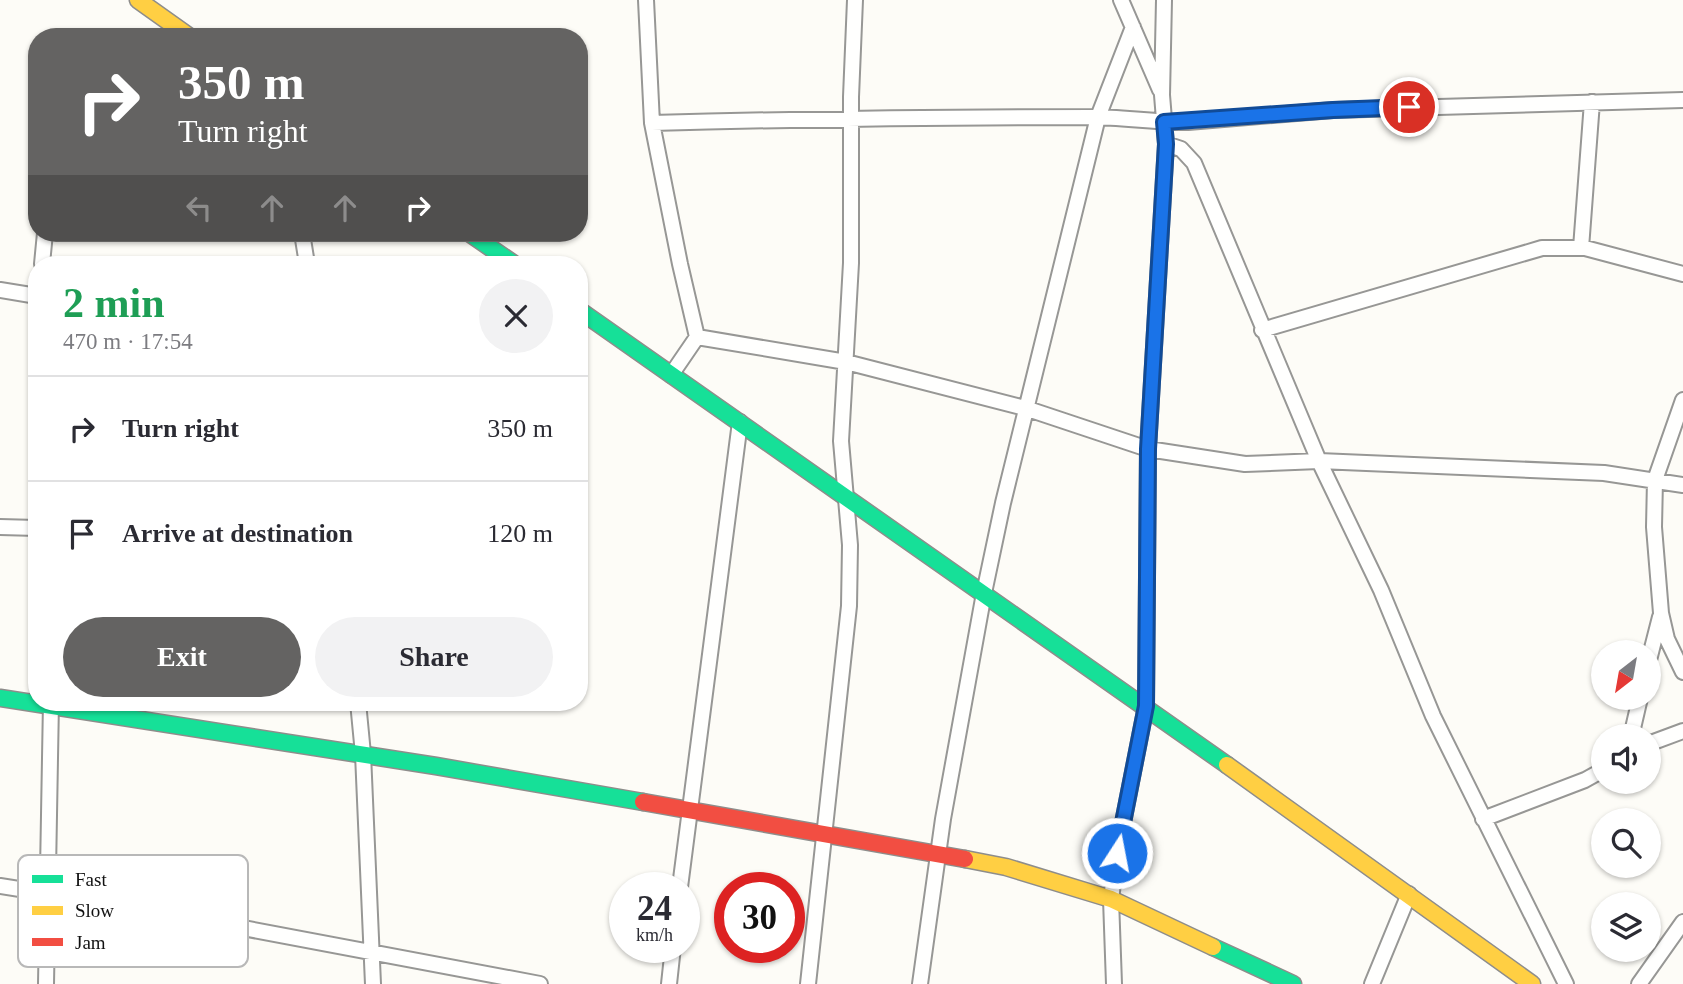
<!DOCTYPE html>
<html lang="en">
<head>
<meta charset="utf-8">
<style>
  body { margin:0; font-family:Georgia,serif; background:#f2f2f3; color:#2b2b33; height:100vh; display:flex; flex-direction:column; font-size:26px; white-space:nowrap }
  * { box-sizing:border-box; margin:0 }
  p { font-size:23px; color:#7c7c81 }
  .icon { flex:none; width:38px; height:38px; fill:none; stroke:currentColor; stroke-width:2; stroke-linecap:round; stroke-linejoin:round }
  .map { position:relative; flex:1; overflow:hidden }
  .sheet { position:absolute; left:28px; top:256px; width:560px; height:455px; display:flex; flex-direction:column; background:#fff; border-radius:28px; box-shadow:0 2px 5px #0004 }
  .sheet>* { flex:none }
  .guide { position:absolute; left:28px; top:28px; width:560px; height:214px; border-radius:28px; box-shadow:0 2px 5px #0004; background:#646362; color:#fff; overflow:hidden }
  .needle { width:46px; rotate:211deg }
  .tools { position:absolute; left:1591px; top:640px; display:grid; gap:14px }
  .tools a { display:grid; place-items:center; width:70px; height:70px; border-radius:50%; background:#fff; box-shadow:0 2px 5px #0004; font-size:35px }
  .speed { position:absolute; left:609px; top:872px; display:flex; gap:14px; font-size:35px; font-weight:700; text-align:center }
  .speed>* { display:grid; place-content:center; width:91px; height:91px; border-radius:50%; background:#fff; box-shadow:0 2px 5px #0004; line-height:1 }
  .speed small { font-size:18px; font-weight:400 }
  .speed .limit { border:10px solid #d22; background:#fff; color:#111 }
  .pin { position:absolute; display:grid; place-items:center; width:60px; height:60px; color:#fff; margin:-30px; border:4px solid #fff; border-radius:50%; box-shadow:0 2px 7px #0007 }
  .me { position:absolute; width:77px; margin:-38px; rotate:11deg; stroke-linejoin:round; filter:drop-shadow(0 0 5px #0008) }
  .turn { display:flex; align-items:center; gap:24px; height:147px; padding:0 35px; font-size:32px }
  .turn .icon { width:91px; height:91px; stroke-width:2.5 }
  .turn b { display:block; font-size:49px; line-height:60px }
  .lanes { display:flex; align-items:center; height:66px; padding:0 35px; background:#0003; justify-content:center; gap:35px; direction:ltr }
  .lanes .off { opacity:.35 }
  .round { display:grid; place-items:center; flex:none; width:74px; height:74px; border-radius:37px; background:#f2f2f3 }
  .summary { display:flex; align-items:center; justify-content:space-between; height:119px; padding:0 35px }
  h1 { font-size:42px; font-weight:600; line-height:52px; color:#1e9e55 }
  .primary-button { display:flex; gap:14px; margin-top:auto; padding:14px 35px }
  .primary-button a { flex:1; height:80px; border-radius:42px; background:#646362; color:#fff; font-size:28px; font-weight:600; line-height:80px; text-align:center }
  .primary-button a+a { background:#f2f2f3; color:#2b2b33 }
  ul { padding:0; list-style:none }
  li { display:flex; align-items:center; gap:21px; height:105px; padding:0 35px; border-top:2px solid #e1e1e2 }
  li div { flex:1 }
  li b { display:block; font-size:26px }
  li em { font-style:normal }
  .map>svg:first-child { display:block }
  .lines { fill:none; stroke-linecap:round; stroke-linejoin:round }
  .street-casing { stroke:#979795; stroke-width:18 }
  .fast-casing { stroke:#8e8d8b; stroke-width:19 }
  .slow-casing { stroke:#8e8d8b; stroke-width:19 }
  .jam-casing { stroke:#8e8d8b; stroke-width:19 }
  .street { stroke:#fffffe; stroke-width:14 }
  .fast { stroke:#16e098; stroke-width:16 }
  .slow { stroke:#ffcf43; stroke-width:16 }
  .jam { stroke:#f24e42; stroke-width:16 }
  .route-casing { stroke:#114b97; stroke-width:18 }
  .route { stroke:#1a73e8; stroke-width:12 }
  .key { fill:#fff; stroke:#b8b8b8; stroke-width:2 }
  .key-label { font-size:19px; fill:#111 }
</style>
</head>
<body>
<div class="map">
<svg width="1683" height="984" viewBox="0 0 1683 984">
  <rect width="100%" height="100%" fill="#fdfcf7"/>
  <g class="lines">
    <g class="street-casing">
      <path id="street" d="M646,0L652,123L680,264L697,337
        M1121,0L1160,90
        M652,123C799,119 946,117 1092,117C1124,117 1156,123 1188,122L1333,110L1683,100
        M1166,144L1181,149L1194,163L1319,461L1381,590L1433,716L1566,984
        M302,233L307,264
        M1581,248L1592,102
        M42,264L45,233
        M0,290L37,296
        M1262,330L1542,248H1585L1683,274
        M671,375L697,337L846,362L1025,408L1148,449L1245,464L1319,461L1604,473L1683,485
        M1683,400L1655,480L1654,527L1661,613L1667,639L1683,672
        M0,527L37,528
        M1648,664L1660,617
        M358,702L363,754L373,984
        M1631,737L1640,698
        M1648,744L1683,731
        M1483,819L1585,780L1603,770
        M0,886L126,906L540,984
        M680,887L740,422
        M46,984L51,702
        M669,984L673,947
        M808,984L849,606L850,545L841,441L851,263V97L855,0
        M920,984L943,819L984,593L1003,503L1098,117L1133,27
        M1114,984L1111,899L1117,853L1146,706L1148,449L1166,144L1162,95L1164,0
        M1372,984L1409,894
        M1639,984L1683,922"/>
    </g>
    <g class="fast-casing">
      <path id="fast" d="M469,233L514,264
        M579,310L1227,765
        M0,698L436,766L643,802
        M1213,947L1293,984"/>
    </g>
    <g class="slow-casing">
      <path id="slow" d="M138,0L190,37
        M1227,765L1532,984
        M965,859L1006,867L1111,899L1213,947"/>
    </g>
    <g class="jam-casing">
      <path id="jam" d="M643,802L965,859"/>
    </g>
    <use href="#street" class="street"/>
    <use href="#fast" class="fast"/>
    <use href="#slow" class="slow"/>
    <use href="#jam" class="jam"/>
  </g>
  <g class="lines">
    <g class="route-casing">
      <path id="route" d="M1117,853L1146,706L1148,449L1166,144L1164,122L1333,110L1409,107"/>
    </g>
    <use href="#route" class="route"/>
  </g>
  <rect x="18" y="855" width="230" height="112" rx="10" class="key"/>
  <rect x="32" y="875" width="31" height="8" fill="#16e098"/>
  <rect x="32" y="906" width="31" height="9" fill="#ffcf43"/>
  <rect x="32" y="938" width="31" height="8" fill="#f24e42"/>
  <g class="key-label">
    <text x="75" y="886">Fast</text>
    <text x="75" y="917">Slow</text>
    <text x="75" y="949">Jam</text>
  </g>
</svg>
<div class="tools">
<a><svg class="needle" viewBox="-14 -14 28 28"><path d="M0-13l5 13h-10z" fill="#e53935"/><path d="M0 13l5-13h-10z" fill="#7c7c81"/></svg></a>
<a><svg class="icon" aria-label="sound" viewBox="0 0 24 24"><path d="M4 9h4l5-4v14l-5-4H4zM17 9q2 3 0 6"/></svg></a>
<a><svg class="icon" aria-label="search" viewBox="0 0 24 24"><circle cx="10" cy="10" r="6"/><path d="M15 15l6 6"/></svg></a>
<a><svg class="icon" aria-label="layers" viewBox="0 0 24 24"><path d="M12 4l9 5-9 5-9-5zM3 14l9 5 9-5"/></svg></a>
</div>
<div class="speed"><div>24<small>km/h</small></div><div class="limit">30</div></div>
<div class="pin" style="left:1409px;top:107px;background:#d93025"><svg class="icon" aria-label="arrive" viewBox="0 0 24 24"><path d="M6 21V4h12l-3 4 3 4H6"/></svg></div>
<svg class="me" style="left:1117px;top:853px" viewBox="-20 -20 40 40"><circle r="17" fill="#1a73e8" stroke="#fff" stroke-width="3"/><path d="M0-11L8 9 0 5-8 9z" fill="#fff"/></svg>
<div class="guide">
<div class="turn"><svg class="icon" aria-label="right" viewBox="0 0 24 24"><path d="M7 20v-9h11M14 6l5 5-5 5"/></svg><div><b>350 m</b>Turn right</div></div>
<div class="lanes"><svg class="icon off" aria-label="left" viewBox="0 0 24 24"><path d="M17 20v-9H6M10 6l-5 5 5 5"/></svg><svg class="icon off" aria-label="ahead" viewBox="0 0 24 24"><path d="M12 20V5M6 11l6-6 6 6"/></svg><svg class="icon off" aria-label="ahead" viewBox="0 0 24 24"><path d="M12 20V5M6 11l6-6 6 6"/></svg><svg class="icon" aria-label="right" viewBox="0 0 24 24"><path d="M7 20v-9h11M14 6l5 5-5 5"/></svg></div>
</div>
<section class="sheet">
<div class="summary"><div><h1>2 min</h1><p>470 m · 17:54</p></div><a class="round"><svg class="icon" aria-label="close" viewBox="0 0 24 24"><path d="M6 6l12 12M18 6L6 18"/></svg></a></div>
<ul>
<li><svg class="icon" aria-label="right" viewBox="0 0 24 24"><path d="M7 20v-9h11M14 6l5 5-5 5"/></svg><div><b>Turn right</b></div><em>350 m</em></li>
<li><svg class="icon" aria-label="arrive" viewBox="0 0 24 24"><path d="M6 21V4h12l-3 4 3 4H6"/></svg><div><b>Arrive at destination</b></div><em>120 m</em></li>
</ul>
<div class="primary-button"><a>Exit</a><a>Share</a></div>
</section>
</div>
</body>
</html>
